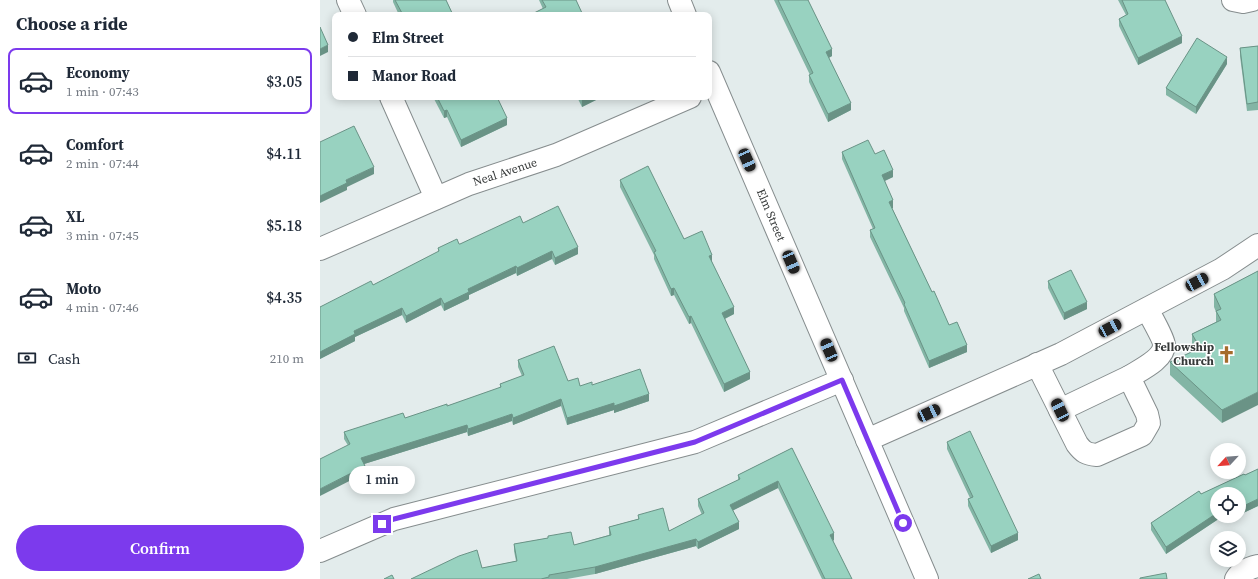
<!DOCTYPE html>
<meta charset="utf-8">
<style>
body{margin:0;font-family:"Source Serif 4",serif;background:#f6f6f7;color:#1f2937;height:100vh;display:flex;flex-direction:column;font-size:15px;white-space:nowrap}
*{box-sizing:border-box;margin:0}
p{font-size:13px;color:#747a83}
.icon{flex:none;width:22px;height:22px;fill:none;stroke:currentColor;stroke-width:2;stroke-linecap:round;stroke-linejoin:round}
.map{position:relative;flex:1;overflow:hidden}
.side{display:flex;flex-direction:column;background:#fff;width:320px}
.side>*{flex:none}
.top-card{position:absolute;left:12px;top:12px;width:380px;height:88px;border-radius:8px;box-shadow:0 2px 10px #0003;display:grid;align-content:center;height:88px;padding:0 16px;background:#fff}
.needle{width:26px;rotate:244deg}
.fabs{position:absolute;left:890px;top:443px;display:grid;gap:8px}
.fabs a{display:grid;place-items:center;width:36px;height:36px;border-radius:50%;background:#fff;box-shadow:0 2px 10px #0003;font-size:20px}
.end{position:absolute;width:18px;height:18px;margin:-9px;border:5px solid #7c3aed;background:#fff;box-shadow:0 0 0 2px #fff}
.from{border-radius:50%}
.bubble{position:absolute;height:28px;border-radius:14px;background:#fff;box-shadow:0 2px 10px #0003;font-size:13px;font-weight:600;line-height:28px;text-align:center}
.car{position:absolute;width:12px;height:24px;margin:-12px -6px;border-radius:5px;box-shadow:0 0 3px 1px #0007;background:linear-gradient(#222 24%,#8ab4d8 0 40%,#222 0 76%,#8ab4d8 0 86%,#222 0)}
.top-card b{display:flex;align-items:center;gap:14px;height:38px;font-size:15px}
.top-card b+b{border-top:1px solid #e0e1e3}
.top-card i{width:10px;height:10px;background:#1f2937}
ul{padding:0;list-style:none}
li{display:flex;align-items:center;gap:12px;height:66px;margin:0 8px 6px;padding:0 8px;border:2px solid transparent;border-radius:8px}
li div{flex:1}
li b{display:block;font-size:15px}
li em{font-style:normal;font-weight:600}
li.active{border-color:#7c3aed}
li>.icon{width:36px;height:36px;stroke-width:1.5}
h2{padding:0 16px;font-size:18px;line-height:48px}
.pay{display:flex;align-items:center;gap:10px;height:44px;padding:0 16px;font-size:15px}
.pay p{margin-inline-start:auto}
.cta{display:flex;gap:8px;margin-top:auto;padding:8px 16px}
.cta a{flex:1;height:46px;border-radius:24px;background:#7c3aed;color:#fff;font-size:16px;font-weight:600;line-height:46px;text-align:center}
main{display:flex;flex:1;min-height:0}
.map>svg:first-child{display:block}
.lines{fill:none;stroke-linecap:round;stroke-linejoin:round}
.minor-casing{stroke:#868d8e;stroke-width:24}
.major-casing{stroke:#868d8e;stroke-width:24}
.minor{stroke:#fff;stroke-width:22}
.major{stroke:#fff;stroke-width:22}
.wall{fill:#83b5a5}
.shaded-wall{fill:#6a9386}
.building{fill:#98d2c0;stroke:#6a9386}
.route{stroke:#7c3aed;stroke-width:5}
.labels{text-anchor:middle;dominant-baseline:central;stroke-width:3;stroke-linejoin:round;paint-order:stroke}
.street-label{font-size:12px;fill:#363939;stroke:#fff}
.poi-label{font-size:12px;font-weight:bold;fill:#363939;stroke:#fff;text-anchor:end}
</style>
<main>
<section class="side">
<h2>Choose a ride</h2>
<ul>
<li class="active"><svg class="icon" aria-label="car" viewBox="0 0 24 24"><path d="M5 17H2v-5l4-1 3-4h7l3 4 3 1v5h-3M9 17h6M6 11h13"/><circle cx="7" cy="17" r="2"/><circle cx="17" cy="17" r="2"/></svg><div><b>Economy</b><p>1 min · 07:43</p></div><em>$3.05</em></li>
<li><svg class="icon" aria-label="car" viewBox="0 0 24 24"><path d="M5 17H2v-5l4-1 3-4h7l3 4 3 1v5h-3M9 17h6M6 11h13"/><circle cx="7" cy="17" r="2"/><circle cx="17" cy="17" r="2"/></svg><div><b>Comfort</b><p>2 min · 07:44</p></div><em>$4.11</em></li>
<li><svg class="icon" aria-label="car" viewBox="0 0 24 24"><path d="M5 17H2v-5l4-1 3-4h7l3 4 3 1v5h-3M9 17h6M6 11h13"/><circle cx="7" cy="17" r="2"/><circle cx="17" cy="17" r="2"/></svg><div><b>XL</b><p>3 min · 07:45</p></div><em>$5.18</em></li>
<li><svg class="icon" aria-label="car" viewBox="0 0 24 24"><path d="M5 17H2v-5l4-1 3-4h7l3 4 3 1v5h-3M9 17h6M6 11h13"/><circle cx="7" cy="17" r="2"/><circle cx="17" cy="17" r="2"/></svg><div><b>Moto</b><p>4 min · 07:46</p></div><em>$4.35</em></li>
</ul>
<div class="pay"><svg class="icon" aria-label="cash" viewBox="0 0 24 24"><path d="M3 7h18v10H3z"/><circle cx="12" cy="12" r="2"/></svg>Cash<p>210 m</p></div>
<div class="cta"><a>Confirm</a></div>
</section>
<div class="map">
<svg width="938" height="579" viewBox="0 0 938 579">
<rect width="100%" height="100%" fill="#e3ecec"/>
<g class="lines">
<defs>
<g id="minor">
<polyline points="28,0 35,15"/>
<polyline points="913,0 923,2 932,0"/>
<polyline points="71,97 116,198"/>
<polyline points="0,249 149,184 236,155 370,97"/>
<path d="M717,364L757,444C763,452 766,454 777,455L822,435L829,423L827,414L809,377C820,370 844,359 844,345C844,339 830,315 827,309"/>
<polyline points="740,410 809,377"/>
<polyline points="547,440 741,354 902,269 938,245"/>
<polyline points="0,551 74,519 375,442 522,380"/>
<path d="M916,579C921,571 929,568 938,566"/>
</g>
<g id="major">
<polyline points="359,0 365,15"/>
<polyline points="389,72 607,579"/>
</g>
</defs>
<!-- minor casing -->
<use href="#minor" class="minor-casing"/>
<!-- major casing -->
<use href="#major" class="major-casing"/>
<!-- minor -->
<use href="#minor" class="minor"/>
<!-- major -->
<use href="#major" class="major"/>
</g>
<!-- wall -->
<g class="wall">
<polygon points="73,0 126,0 133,15 79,15 73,2"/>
<polygon points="219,0 256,0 262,15 212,15 212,14 223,9"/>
<polygon points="454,0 488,0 512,56 509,58 531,110 508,122 489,82 489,75 490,75"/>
<polygon points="798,0 845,0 862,43 818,65 799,26 799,19 806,15"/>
<polygon points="938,46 938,110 927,111 920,56 920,48"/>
<polygon points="907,64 876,114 846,95 846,88"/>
<polygon points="113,97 177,97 187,125 141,147 127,117 124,118"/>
<polygon points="257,97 282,97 262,107"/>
<polygon points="522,152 573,177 565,181 573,208 572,208 612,292 629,325 647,352 609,368 584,311 584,308 550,237 550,230 553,229 522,159"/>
<polygon points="300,180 364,239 392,262 414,314 405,319 430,379 404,392 371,323 369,324 354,295 351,296 334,259 334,255 300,187"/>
<polygon points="203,223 258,254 235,265 232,259 197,276 196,273 149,295 149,299 124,311 121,305 86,323 82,315 35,337 35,341 0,359 0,307 53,285 118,252 118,248 140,244"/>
<polygon points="938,271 902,423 850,375 850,362 875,351 872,346 872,334 896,322 896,312 894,307 894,294"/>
<polygon points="728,281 767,309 744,320 728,288"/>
<polygon points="198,360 260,386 272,385 329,401 294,413 294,410 247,425 241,406 193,425 192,421 148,436 147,432 44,464 45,473 24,439 24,432 85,418 127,406 180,388 180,384 202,376 198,367"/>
<polygon points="627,442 698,540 671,553 648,506 648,499 650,498 627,449"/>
<polygon points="472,448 514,540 513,541 532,579 502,579 458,488 413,510 419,529 378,549 376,546 275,574 247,579 91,579 162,568 196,561 194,551 194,544 228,538 228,536 254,545 289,535 289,527 318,519 318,515 349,531 382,515 378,506 378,499 418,480 418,475"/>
<polygon points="938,469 938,506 919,515 919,494 897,494 897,516 903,516 846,554 831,530 831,523 879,491 881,494 924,474 925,475"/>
</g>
<!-- shaded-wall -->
<g class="shaded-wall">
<polygon points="862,36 862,43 818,65 818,58"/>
<polygon points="8,45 8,52 0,56 0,49"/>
<polygon points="512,49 512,56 506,59 506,52"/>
<polygon points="907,57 907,64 876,114 876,107"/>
<polygon points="268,97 282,97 262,107 262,100"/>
<polygon points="531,103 531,110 508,122 508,114"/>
<polygon points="127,110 127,117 124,118 124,111"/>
<polygon points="187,118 187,125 141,147 141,140"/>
<polygon points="54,167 54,174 27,187 27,190 0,203 0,196 26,180"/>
<polygon points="573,170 573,177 562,182 562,175"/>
<polygon points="573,200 573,208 569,210 569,202"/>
<polygon points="258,247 258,254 235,265 235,258"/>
<polygon points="232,251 232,259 197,276 197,268"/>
<polygon points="392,255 392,262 389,264 389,256"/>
<polygon points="196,266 196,273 149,295 149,299 124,311 124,304 148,289"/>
<polygon points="354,288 354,295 351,296 351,289"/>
<polygon points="121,298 121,305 86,323 86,316"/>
<polygon points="767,302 767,309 744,320 744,313"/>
<polygon points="414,307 414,314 402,320 402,313"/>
<polygon points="82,308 82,315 35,337 35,341 0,359 0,352 34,331"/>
<polygon points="371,316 371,323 369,324 369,317"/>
<polygon points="647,345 647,352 609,368 609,361"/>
<polygon points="430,372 430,379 404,392 404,384"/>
<polygon points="938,392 938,405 902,423 902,410"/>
<polygon points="329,394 329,401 294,413 294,406"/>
<polygon points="241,399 241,406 193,425 193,418"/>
<polygon points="294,403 294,410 247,425 247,418"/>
<polygon points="192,414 192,421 148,436 148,429"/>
<polygon points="147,425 147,432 41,465 41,458"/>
<polygon points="45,466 45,473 0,496 0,489"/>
<polygon points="458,481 458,488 410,512 410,505"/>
<polygon points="938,499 938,506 919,515 919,508"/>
<polygon points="897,513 897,516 903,516 846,554 846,547"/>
<polygon points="419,522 419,529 378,549 378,542"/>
<polygon points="514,533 514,540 510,542 510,535"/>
<polygon points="698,533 698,540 671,553 671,546"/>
<polygon points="376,539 376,546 275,574 275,567"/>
</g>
<!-- building -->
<g class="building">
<polygon points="75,0 126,0 133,15 83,15"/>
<polygon points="222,0 256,0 262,13 259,15 213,15 212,14 226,7"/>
<polygon points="458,0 488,0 512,49 506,52 531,103 508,114 489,75 493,73"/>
<polygon points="802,0 845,0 862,36 818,58 799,19 808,14"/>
<polygon points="0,27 8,45 0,49"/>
<polygon points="877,38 907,57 876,107 846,88"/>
<polygon points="938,46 938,102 927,104 920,48"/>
<polygon points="117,97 177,97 187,118 141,140 127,110 124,111"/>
<polygon points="261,97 268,97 262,100"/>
<polygon points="34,126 54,167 26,180 27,183 0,196 0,142"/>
<polygon points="548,140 555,154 564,150 573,170 562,175 573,200 569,202 612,292 614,291 629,325 637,322 647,345 609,361 584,304 585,303 550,230 555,228 522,152"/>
<polygon points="328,166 364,239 382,231 392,255 389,256 414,307 402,313 430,372 404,384 371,316 369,317 354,288 351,289 334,252 336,251 300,180"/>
<polygon points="238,206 258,247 235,258 232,251 197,268 196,266 148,289 149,292 124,304 121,298 86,316 82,308 34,331 35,334 0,352 0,307 51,281 53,285 119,251 118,248 137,239 139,244 140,244 200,216 203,223"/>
<polygon points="751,270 767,302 744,313 728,281"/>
<polygon points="938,271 938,392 902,410 850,362 880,348 872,334 901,320 896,311 901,309 894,294"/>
<polygon points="234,346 248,381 258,378 260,386 272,382 272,385 320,369 329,394 294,406 294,403 247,418 241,399 193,418 192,414 148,429 147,425 41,458 45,466 0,489 0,459 30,444 24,432 83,413 85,418 127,404 127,406 181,387 180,384 204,375 198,360"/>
<polygon points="650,431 698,533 671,546 648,499 653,497 627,442"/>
<polygon points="472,448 514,533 510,535 532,579 505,579 458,481 410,505 419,522 378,542 376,539 275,567 229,575 229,577 221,579 91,579 139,556 157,550 162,568 197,561 194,544 228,538 228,536 251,532 254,545 291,535 289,527 319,519 318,515 343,508 349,531 384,513 378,499 420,479 418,475"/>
<polygon points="938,469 938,499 919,508 919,494 897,494 897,513 846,547 831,523 879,491 881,494 924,474 925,475"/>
<polygon points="846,573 847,579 820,579 820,578"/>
<polygon points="719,574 721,579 708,579"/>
<polygon points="72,575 74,579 64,579"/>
</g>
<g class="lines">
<!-- route -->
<polyline class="route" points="62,524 74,519 375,442 522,380 583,523"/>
</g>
<!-- icons -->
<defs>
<symbol id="church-bare" viewBox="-9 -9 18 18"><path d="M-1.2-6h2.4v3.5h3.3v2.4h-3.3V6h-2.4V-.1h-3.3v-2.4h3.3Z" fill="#a56b2b" stroke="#fff" stroke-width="2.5" paint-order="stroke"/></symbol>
</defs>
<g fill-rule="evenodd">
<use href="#church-bare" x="894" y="342" width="25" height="25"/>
</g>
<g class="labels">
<!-- street labels -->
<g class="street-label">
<text transform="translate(185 172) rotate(-18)">Neal Avenue</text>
<text transform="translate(451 215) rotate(67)">Elm Street</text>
</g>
<!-- poi labels -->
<g class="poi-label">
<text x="894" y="347">Fellowship<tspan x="894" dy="14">Church</tspan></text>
</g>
</g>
</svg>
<div class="fabs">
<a><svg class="needle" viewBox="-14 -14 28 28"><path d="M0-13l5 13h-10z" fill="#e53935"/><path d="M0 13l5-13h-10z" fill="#747a83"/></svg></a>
<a><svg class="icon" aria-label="locate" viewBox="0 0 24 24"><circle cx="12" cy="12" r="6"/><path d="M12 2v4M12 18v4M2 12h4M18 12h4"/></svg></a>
<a><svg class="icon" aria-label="layers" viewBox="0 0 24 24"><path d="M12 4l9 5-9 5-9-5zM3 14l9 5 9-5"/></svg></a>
</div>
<i class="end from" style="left:583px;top:523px"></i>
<i class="end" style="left:62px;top:524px"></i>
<div class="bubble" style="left:29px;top:466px;width:66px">1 min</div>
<i class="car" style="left:427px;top:160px;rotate:156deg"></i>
<i class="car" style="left:471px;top:262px;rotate:157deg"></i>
<i class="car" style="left:877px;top:282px;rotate:62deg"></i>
<i class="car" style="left:790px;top:328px;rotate:62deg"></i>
<i class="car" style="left:509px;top:350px;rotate:337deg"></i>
<i class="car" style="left:740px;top:410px;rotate:334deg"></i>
<i class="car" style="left:609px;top:413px;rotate:65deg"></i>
<div class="top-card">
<b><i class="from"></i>Elm Street</b>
<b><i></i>Manor Road</b>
</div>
</div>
</main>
